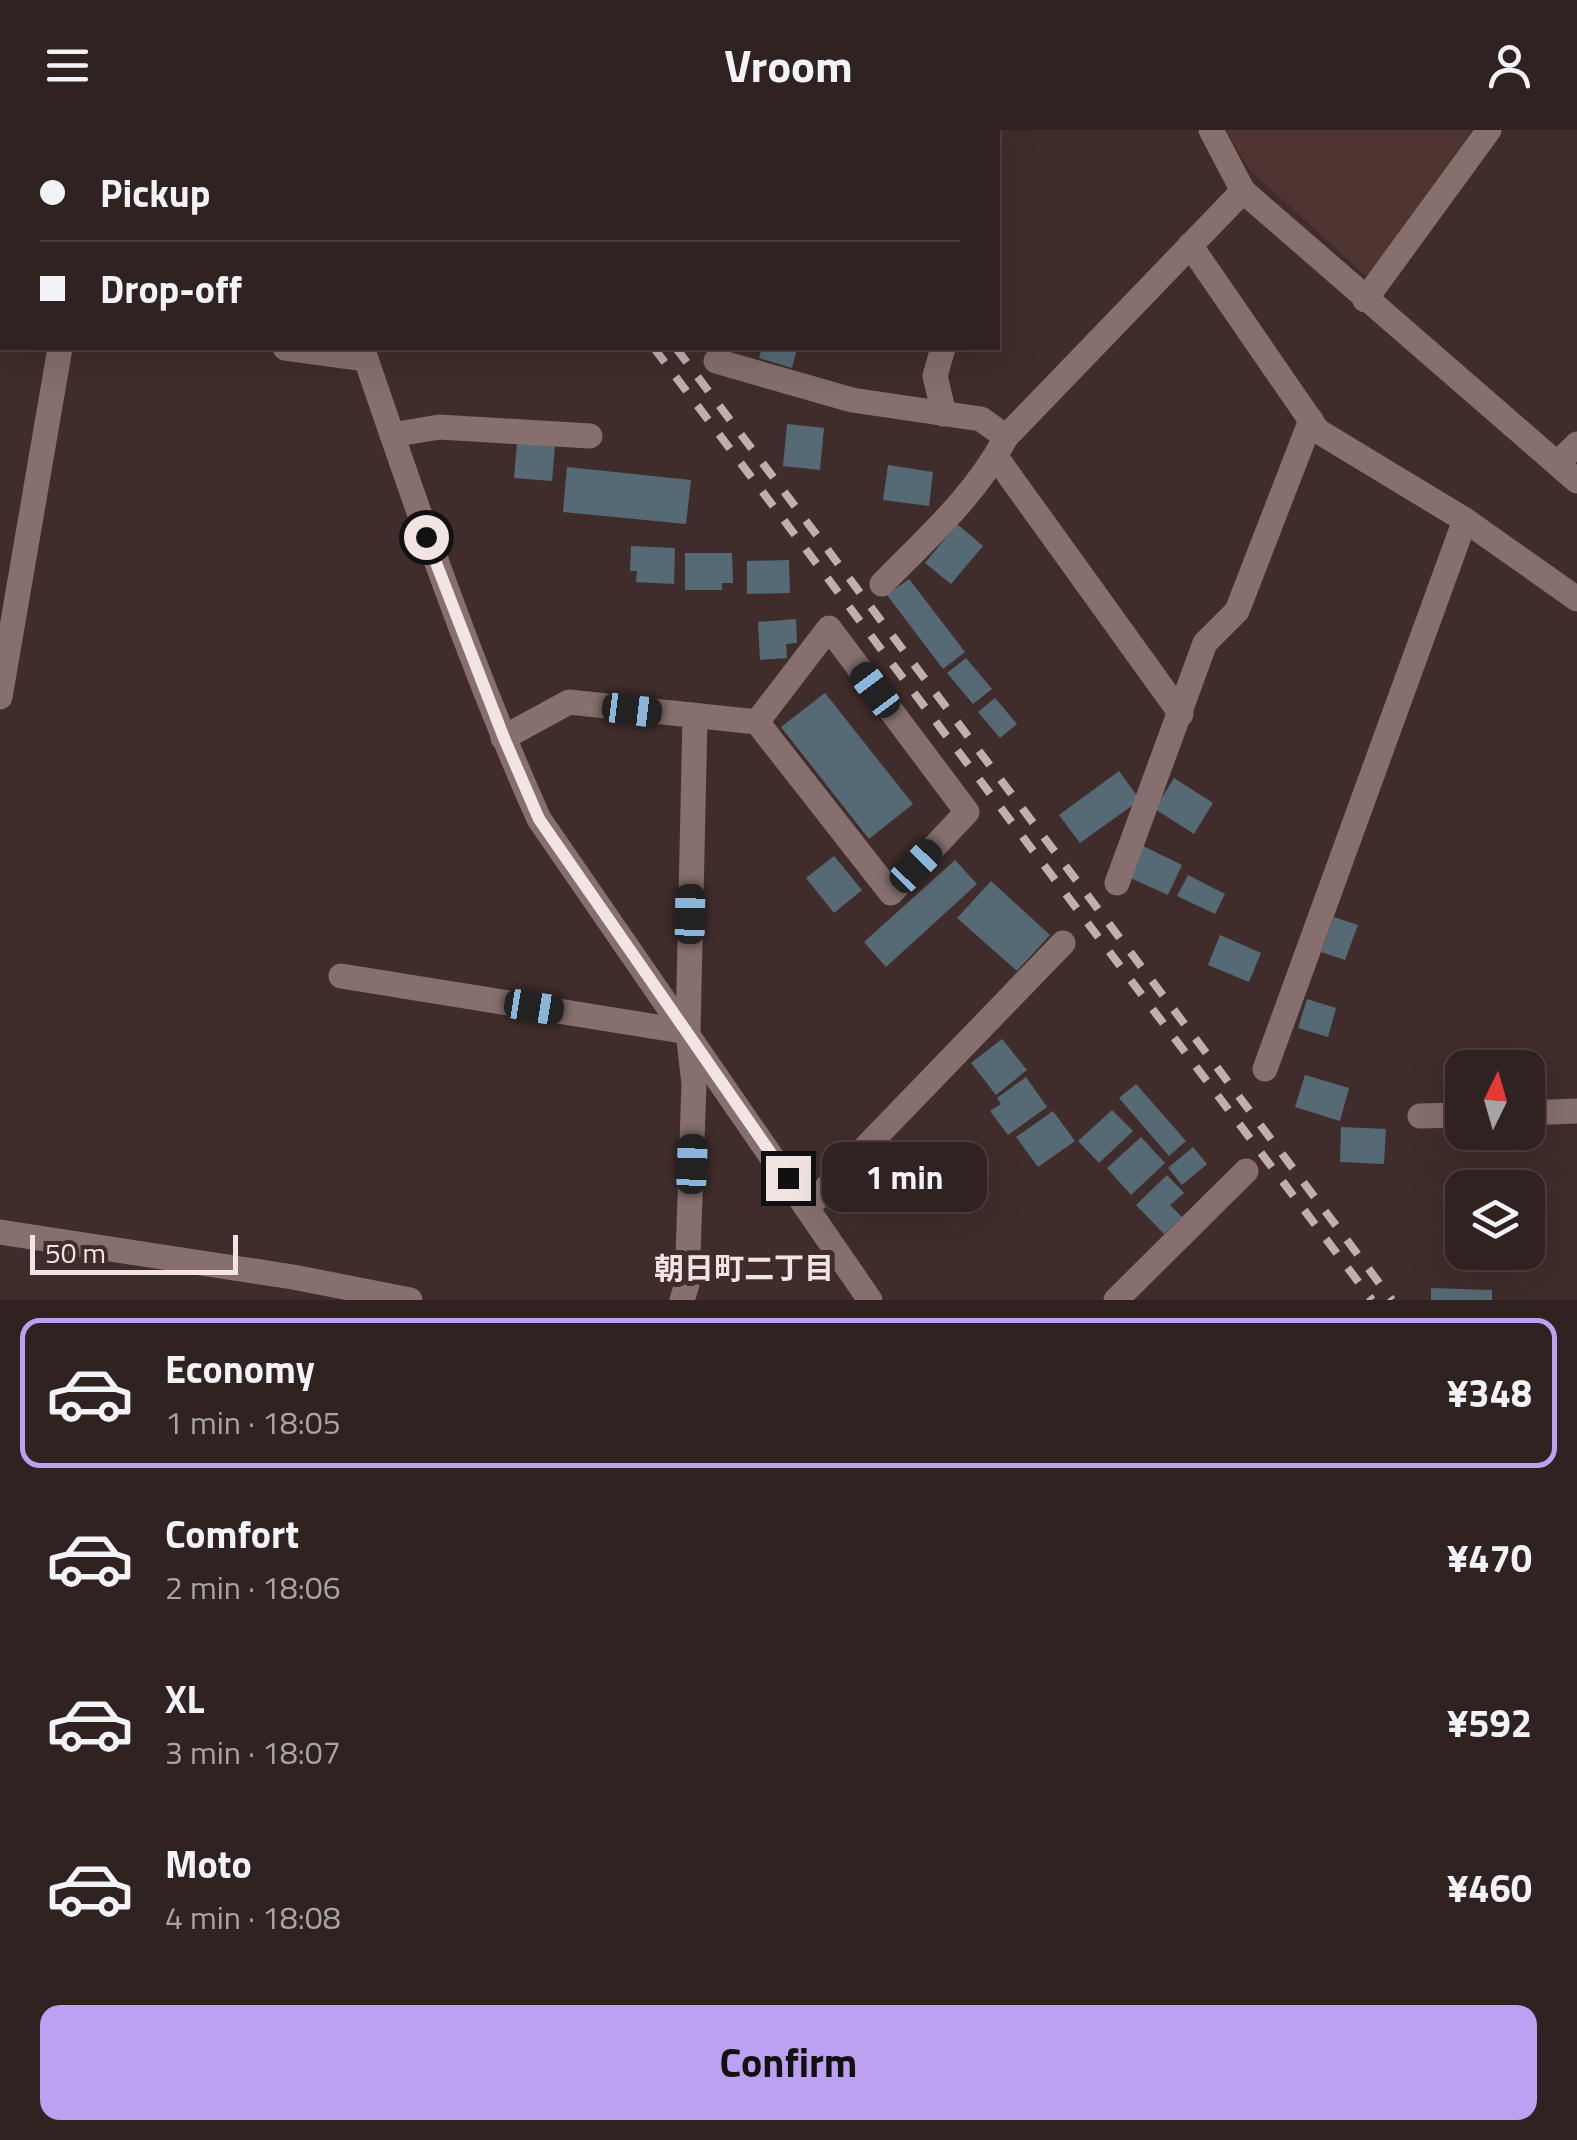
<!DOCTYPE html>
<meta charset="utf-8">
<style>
body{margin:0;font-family:"Titillium Web","Noto Sans JP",sans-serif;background:#3c2f2d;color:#f1f3f6;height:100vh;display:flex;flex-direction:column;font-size:38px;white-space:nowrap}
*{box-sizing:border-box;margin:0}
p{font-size:32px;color:#a8a4a5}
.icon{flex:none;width:55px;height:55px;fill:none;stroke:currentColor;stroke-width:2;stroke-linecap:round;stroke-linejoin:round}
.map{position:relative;height:1170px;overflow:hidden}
.drawer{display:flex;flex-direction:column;background:#302220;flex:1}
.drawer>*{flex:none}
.guide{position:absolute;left:0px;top:0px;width:1000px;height:220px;box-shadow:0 10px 40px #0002,0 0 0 2px #4b3f3e;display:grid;align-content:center;height:220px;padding:0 40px;background:#302220}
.needle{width:65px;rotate:5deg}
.buttons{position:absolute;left:1445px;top:920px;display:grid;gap:20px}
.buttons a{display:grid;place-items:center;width:100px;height:100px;border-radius:20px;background:#302220;box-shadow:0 10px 40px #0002,0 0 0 2px #4b3f3e;font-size:50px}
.scale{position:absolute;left:30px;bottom:25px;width:208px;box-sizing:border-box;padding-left:10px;border:5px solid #f1e4e2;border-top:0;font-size:28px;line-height:35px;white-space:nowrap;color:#f1e4e2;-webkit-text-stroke:8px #402d2b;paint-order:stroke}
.end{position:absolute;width:45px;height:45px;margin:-22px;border:12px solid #f1e4e2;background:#111;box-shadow:0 0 0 5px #111}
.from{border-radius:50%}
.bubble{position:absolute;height:70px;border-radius:20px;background:#302220;box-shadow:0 10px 40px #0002,0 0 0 2px #4b3f3e;font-size:32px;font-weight:700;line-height:70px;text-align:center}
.car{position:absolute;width:30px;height:60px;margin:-30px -15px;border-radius:12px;box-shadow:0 0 8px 2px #0007;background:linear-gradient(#222 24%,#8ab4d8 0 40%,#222 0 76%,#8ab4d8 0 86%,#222 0)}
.guide b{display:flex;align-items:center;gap:35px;height:95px;font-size:38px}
.guide b+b{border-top:2px solid #4b3f3e}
.guide i{width:25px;height:25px;background:#f1f3f6}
ul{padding:18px 0 0;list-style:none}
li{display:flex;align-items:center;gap:30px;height:150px;margin:0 20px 15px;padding:0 20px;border:5px solid transparent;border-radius:20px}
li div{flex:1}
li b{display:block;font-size:38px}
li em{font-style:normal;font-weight:700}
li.active{border-color:#bca0f2}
li>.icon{width:90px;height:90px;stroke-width:1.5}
.primary-button{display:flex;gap:20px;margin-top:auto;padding:20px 40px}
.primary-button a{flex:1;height:115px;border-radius:20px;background:#bca0f2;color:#111;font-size:40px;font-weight:700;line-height:115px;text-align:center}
header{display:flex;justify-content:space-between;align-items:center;height:130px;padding:0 40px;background:#302220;font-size:45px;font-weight:700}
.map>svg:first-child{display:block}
.built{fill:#4f3432}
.building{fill:#556a74}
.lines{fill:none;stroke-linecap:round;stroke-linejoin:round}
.minor{stroke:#866f6d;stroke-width:25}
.rail{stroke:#bfb0ae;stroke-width:8;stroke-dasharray:18 18;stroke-linecap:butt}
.route{stroke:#f1e4e2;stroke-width:12}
.labels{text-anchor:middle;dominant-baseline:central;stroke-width:10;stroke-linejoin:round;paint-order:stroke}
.neighbourhood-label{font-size:30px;font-weight:bold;fill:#f1e4e2;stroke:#402d2b}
</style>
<header><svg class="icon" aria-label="menu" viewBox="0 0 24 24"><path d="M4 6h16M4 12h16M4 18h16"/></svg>Vroom<svg class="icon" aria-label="person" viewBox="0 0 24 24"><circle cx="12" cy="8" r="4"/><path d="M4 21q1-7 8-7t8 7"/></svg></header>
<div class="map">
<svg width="1577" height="1170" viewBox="0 0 1577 1170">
<rect width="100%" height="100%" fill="#402d2b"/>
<!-- built -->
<polygon class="built" points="1225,0 1472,0 1367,147 1251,41"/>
<!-- building -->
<g class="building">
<polygon points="762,218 797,218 792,238 759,228"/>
<polygon points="787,294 824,298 820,340 783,336"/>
<polygon points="517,313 555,315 552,351 514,348"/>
<polygon points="888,335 933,342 929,376 883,370"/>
<polygon points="567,337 691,350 686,394 563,382"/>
<polygon points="957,394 983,416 951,454 925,433"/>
<polygon points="631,416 675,418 674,454 636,452 637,441 630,441"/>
<polygon points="685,423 732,423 733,453 722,453 722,460 685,460"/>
<polygon points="789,430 790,463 747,464 747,431"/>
<polygon points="909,449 965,522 943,539 887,465"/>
<polygon points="796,489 797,513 786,514 787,528 760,530 758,492"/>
<polygon points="966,528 992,559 973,574 947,543"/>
<polygon points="825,563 913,674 869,709 781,597"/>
<polygon points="995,568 1017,594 1000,608 978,582"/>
<polygon points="1119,641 1140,670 1080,713 1059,685"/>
<polygon points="1174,648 1213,673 1194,704 1155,679"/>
<polygon points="1141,715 1182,735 1168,765 1126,746"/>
<polygon points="834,726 862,760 834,783 806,748"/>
<polygon points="955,730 977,754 886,837 864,812"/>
<polygon points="1188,745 1225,764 1215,784 1177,766"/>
<polygon points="991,751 1050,805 1017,841 957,788"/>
<polygon points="1334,787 1358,795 1345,830 1321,822"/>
<polygon points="1220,805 1261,823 1249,852 1208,835"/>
<polygon points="1307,869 1336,878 1328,907 1298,898"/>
<polygon points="1002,909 1027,940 996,965 971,933"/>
<polygon points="1305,945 1349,958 1340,991 1295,977"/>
<polygon points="1026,947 1047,977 1008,1005 990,981 1001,974 997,968"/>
<polygon points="1136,954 1186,1011 1169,1026 1119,968"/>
<polygon points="1112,980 1133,1001 1099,1033 1078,1011"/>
<polygon points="1053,981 1075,1011 1038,1037 1016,1007"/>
<polygon points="1341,997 1386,999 1384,1034 1340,1032"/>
<polygon points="1141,1007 1165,1033 1131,1065 1107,1038"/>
<polygon points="1193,1017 1207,1034 1182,1055 1168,1038"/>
<polygon points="1167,1045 1184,1063 1170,1075 1182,1087 1164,1104 1136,1075"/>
<polygon points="1431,1158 1492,1160 1492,1170 1431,1170"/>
</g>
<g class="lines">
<!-- minor -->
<g class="minor">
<polyline points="145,0 148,2"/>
<polyline points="245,0 247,2"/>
<polyline points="849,0 850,2"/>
<polyline points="1211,0 1243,61 1577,351"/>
<polyline points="107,2 108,0"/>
<polyline points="578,2 579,0"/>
<polyline points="1190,115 1318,301 1465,390 1577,469"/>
<polyline points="0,149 2,150"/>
<polyline points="1365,170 1489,0"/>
<polyline points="285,218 366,229"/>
<path d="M359,218L366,229C419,384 472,539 539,689L870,1170"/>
<polyline points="943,218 935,246 944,284"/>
<polyline points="716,231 852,270 981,289 1006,307"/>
<polyline points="392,305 439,297 590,306"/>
<polyline points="996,327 1181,584"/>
<polyline points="1558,333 1577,314"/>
<path d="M882,454C926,409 977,364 1006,307L1243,61"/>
<polyline points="0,567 60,218"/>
<polyline points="503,608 569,572 757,592 891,763 967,682 829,498 757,592"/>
<polyline points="1117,753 1205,513 1237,481 1311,290"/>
<polyline points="341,846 688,902"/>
<polyline points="1265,939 1465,390"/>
<polyline points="1528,983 1577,981"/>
<polyline points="1420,986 1462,985"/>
<polyline points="807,1078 1063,813"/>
<polyline points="0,1102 293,1147 410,1170"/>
<polyline points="682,1170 687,1154 694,954 688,902 695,587"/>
<polyline points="1116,1170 1246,1041"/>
</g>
<!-- rail -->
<g class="rail">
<polyline points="488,0 490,2"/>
<polyline points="510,0 512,2"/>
<polyline points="654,218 1372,1170"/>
<polyline points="676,218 1392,1170"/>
</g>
</g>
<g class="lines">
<!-- route -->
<polyline class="route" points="426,407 504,608 539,689 788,1048"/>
</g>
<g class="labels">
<!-- neighbourhood labels -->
<g class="neighbourhood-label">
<text x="744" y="1138">朝日町二丁目</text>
</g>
</g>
</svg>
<div class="buttons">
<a><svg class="needle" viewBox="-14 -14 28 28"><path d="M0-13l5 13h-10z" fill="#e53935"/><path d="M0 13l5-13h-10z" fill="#a8a4a5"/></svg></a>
<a><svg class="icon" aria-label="layers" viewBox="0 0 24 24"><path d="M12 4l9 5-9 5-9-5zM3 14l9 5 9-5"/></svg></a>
</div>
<div class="scale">50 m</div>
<i class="end from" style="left:426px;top:407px"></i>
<i class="end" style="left:788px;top:1048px"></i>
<div class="bubble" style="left:822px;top:1012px;width:165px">1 min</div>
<i class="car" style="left:875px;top:560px;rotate:323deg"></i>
<i class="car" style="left:632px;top:580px;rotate:97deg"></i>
<i class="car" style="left:916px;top:736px;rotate:44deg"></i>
<i class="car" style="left:690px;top:784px;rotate:1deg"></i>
<i class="car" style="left:534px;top:877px;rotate:99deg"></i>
<i class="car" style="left:692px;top:1034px;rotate:2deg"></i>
<div class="guide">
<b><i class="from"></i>Pickup</b>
<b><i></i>Drop-off</b>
</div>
</div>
<section class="drawer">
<ul>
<li class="active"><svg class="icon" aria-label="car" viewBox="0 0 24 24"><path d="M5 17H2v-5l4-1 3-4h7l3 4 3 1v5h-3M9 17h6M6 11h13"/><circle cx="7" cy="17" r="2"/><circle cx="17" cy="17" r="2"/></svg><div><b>Economy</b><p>1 min · 18:05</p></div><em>¥348</em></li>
<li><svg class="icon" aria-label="car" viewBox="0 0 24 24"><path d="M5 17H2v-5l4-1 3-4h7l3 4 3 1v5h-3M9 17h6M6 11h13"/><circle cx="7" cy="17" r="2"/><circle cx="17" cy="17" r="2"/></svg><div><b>Comfort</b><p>2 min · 18:06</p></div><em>¥470</em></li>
<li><svg class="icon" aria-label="car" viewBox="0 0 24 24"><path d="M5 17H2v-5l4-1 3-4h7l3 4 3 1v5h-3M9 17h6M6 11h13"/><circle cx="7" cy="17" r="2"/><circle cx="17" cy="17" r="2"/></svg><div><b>XL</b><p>3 min · 18:07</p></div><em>¥592</em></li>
<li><svg class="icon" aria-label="car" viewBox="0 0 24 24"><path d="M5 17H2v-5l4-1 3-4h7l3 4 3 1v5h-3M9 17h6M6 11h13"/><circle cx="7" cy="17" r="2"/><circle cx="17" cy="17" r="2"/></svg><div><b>Moto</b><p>4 min · 18:08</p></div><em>¥460</em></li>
</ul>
<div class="primary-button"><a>Confirm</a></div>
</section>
